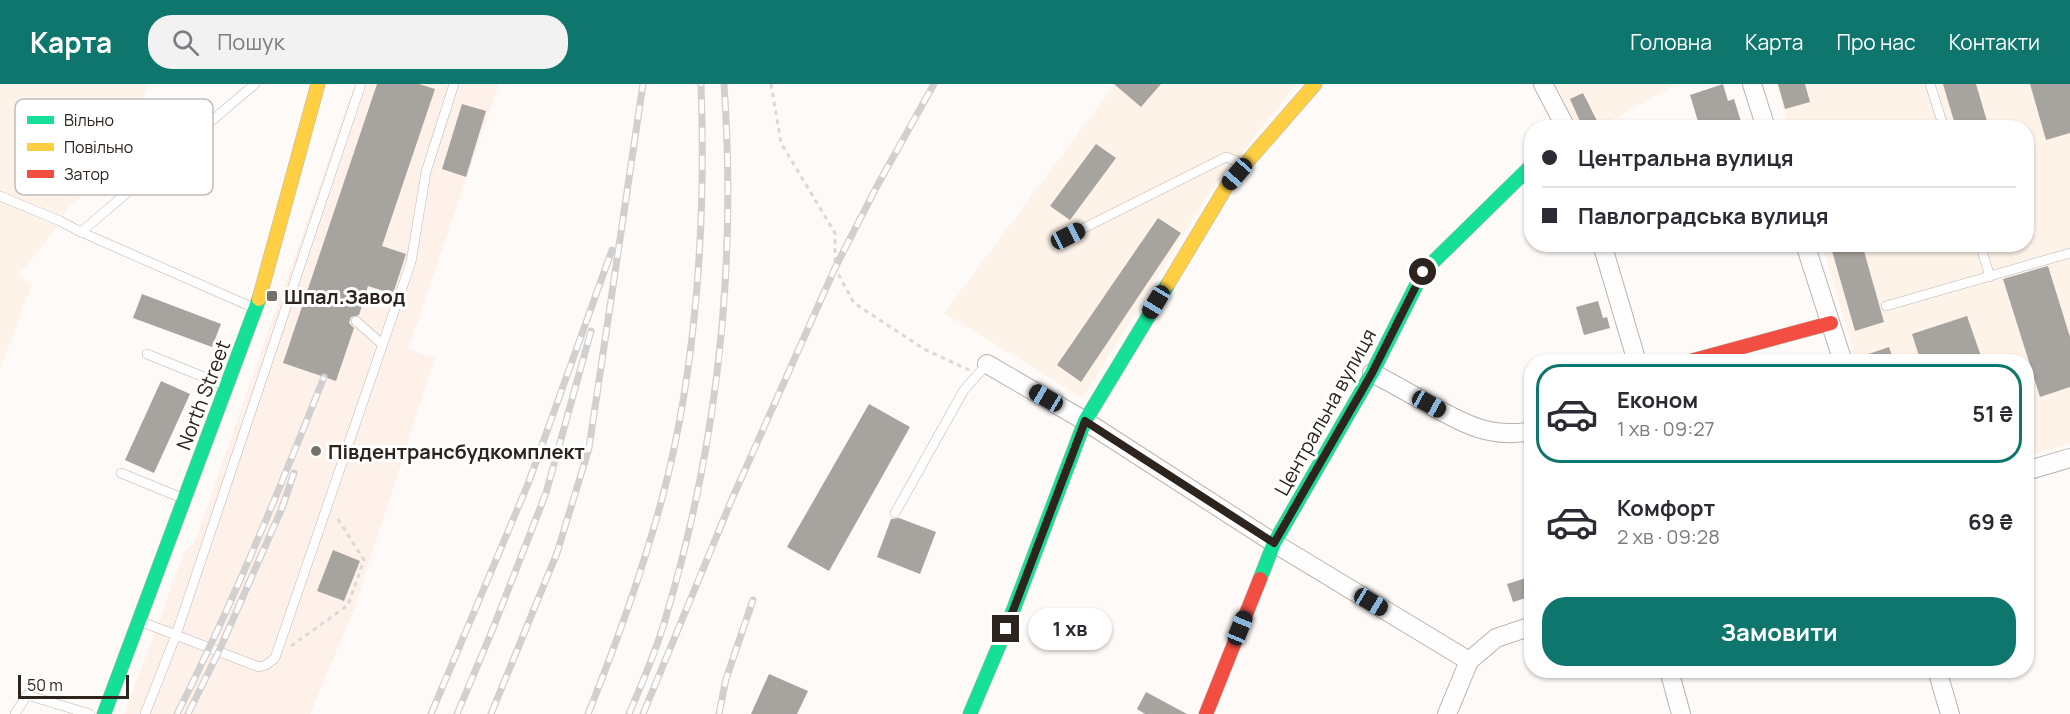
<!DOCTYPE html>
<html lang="uk">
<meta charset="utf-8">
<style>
body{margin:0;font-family:Manrope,sans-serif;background:#f2f2f3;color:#2b2b33;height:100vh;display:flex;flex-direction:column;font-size:22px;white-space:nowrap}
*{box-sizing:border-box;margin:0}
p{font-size:20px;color:#7c7c81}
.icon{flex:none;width:33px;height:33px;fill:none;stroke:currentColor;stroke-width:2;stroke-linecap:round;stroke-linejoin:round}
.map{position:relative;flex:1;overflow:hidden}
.details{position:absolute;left:1524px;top:270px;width:510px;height:324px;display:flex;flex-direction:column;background:#fff;border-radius:24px;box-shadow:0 2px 4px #0004}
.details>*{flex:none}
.banner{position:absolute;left:1524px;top:36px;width:510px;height:132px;border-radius:24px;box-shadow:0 2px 4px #0004;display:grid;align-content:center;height:132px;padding:0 18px;background:#fff}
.scale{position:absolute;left:18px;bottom:15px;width:111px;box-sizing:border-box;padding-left:6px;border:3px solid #2d241e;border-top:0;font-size:16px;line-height:21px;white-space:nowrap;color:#2d241e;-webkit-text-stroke:4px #fff;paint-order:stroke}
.end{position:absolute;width:27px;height:27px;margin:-14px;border:8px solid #2d241e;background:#fff;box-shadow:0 0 0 3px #fff}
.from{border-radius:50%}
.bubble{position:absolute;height:42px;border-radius:21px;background:#fff;box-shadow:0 2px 4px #0004;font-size:20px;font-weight:700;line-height:42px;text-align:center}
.car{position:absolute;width:18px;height:36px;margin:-18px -9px;border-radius:8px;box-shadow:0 0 4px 2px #0007;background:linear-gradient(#222 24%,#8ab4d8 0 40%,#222 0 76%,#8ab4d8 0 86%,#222 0)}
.banner b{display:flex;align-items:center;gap:21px;height:57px;font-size:22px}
.banner b+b{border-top:2px solid #e1e1e2}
.banner i{width:15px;height:15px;background:#2b2b33}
ul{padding:10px 0 0;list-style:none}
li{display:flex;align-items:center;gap:18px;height:99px;margin:0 12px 9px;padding:0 6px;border:3px solid transparent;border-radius:24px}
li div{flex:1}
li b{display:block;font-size:22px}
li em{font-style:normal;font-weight:700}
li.on{border-color:#0f766e}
li>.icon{width:54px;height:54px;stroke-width:1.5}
.primary-button{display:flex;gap:12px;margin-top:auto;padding:12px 18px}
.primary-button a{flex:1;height:69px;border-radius:24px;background:#0f766e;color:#fff;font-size:24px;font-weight:700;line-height:69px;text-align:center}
header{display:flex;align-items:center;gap:36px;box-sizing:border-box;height:84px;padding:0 30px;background:#0f766e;color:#fff}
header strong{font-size:28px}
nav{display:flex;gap:33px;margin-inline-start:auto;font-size:21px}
.search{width:420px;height:54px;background:#f2f2f3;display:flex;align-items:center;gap:15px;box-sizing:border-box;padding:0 21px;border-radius:24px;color:#7c7c81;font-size:22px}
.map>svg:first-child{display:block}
.built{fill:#fef1ea}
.industrial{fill:#fef3e9}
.building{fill:#a7a39e}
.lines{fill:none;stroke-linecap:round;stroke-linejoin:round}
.lane-casing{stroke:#bab4b0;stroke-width:10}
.street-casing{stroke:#bab4b0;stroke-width:20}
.fast-casing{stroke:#bab4b0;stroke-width:15}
.slow-casing{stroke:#bab4b0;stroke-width:15}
.jam-casing{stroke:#bab4b0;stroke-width:15}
.path{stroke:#dad9d9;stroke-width:3;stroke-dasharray:4.5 4.5;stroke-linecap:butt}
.lane{stroke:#fffefe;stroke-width:9}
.street{stroke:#fffefe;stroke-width:18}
.fast{stroke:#16e098;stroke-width:14}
.slow{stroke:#ffcf43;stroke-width:14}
.jam{stroke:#f24e42;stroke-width:14}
.rail-casing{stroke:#d1d0cf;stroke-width:7}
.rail{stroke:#fff;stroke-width:4.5;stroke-dasharray:14;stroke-linecap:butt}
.route{stroke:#2d241e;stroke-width:8}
.poi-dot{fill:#766f6a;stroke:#fff;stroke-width:2}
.labels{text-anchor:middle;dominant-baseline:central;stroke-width:6;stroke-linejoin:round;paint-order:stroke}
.poi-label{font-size:20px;font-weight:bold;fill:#2d241e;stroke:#fff;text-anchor:start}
.street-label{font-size:20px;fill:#2d241e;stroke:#fff}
.key{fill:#fff;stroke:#c0bdbc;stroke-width:1.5}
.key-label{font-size:16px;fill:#2d241e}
</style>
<header>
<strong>Карта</strong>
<div class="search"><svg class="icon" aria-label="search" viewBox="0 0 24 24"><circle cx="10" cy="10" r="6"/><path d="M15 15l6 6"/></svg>Пошук</div>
<nav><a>Головна</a><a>Карта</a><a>Про нас</a><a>Контакти</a></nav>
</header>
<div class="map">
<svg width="2070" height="630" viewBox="0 0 2070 630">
<rect width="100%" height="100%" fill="#fdfaf8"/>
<!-- built -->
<polygon class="built" points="355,0 499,0 408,265 435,274 354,525 310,630 124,630 186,465 194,460"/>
<!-- industrial -->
<g class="industrial">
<polygon points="0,0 150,0 100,99 68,123 57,144 18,191 32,201 0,285"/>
<polygon points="1115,0 1297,0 1209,109 1083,314 944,229"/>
<polygon points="1548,0 1677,0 1597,44 1572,43"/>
<polygon points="1776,0 2070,0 2070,359 2027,373 2026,278 1856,277 1822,161 2026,160 2026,44 1788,43"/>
</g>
<!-- building -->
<g class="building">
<polygon points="377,0 419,0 435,5 382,162 406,170 404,176 393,210 368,202 359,231 351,233 349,239 354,244 336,297 283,279"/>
<polygon points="1114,0 1161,0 1141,23"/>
<polygon points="1723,0 1728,17 1734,15 1743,44 1700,44 1690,11"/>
<polygon points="1778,0 1805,0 1810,18 1785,25"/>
<polygon points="1943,0 1976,0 1989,44 1956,44"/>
<polygon points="2030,0 2070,0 2070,49 2046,56"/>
<polygon points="1583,9 1597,37 1583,44 1570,15"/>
<polygon points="462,20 486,27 466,93 442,85"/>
<polygon points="1096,60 1116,74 1070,136 1050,122"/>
<polygon points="1158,134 1181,149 1081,298 1057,281"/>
<polygon points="1853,160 1862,160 1884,238 1855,247 1832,167"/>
<polygon points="2048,182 2070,253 2070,303 2040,313 2003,195"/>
<polygon points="142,210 221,240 212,263 133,234"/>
<polygon points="1598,217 1603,234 1607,233 1610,244 1584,251 1576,223"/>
<polygon points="1967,232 1983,278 1921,278 1912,250"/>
<polygon points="1889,263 1894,278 1854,278 1854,275"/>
<polygon points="161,297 190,310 154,389 125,376"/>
<polygon points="869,320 910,343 829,487 787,463"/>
<polygon points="899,434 936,448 920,490 877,473 891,435"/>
<polygon points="333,466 360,477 344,517 317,507"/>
<polygon points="1529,493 1532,512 1513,518 1507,500"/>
<polygon points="769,590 808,607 797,630 751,630"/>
<polygon points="1146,608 1187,630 1145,630 1137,625"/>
</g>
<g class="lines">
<defs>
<g id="lane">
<polyline points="1930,0 1944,44"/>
<polyline points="0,112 60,137 81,148 255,0"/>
<polyline points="81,148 254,224"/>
<polyline points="1068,152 1226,73 1244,80"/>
<polyline points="1980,160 1990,193"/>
<polyline points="1886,222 2070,169"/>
<polyline points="356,237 382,260"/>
<polyline points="147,270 226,302"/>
<polyline points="121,389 182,414"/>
<polyline points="895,429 964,306 987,280"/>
<polyline points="142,538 259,583 266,581 275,574 411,178 426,88 454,0"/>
<polyline points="15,630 27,611 90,630"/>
<polyline points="145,630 176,551 361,0"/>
</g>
<g id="street">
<polyline points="1543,0 1566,44"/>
<polyline points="1752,0 1766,44"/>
<polyline points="1602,160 1637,278"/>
<polyline points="1805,160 1843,278"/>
<polyline points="987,280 1085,337 1274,459 1469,577 1496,554 1532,542"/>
<path d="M1372,289C1392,299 1411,310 1430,321C1464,340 1491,355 1532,347"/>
<polyline points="2026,387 2070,374"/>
<polyline points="1669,586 1681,630"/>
<polyline points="1937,586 1950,630"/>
<polyline points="1447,630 1469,577"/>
</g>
<g id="fast">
<polyline points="1260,495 1274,459 1372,289 1423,188 1532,81"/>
<polyline points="104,630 259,215"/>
<polyline points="970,630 1006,545 1085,337 1168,200"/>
</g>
<g id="slow">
<polyline points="1168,200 1228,100 1315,0"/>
<polyline points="259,215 318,0"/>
</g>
<g id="jam">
<polyline points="1687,278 1831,239"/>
<polyline points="1206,630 1260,495"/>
</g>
</defs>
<!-- lane casing -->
<use href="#lane" class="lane-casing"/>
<!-- street casing -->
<use href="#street" class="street-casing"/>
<!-- fast casing -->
<use href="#fast" class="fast-casing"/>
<!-- slow casing -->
<use href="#slow" class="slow-casing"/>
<!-- jam casing -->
<use href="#jam" class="jam-casing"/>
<!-- path -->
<g class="path">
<polyline points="771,0 781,59 835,149 835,184 854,219 924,265 969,286"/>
<polyline points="291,562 348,521 364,476 336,432"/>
</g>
<!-- lane -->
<use href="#lane" class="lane"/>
<!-- street -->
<use href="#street" class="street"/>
<!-- fast -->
<use href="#fast" class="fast"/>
<!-- slow -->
<use href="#slow" class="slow"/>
<!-- jam -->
<use href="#jam" class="jam"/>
<defs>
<g id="rail">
<path d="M177,630C232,521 279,407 324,293"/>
<polyline points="188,630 219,567 282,424 294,389"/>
<polyline points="431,630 528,400 612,166"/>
<polyline points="457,630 492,547 546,409 591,247"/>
<polyline points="491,630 557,469 589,364 643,0"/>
<path d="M588,630C617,558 643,486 663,411C697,282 706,133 701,0"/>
<path d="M629,630C642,599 656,568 665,536C718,360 737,184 724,0"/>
<polyline points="643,630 732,415 835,184 877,102 934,0"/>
<polyline points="719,630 726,595 753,516"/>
</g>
</defs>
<!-- rail casing -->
<use href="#rail" class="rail-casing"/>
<!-- rail -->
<use href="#rail" class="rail"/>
</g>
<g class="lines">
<!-- route -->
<polyline class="route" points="1006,545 1085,337 1274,459 1372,289 1423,188"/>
</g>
<!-- markers -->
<g class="poi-dot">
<rect x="266" y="206" width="12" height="12" rx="3"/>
<circle cx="316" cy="367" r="6"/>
</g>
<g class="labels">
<!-- poi labels -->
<g class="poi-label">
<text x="284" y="212">Шпал.Завод</text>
<text x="328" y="367">Південтрансбудкомплект</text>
</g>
<!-- street labels -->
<g class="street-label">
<text transform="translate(203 311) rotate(-69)">North Street</text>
<text transform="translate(1325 328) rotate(-61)">Центральна вулиця</text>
</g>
</g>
<!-- legend -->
<rect x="15" y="15" width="198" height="96" rx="9" class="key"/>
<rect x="27" y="32" width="27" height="8" fill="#16e098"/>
<rect x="27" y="59" width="27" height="8" fill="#ffcf43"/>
<rect x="27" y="86" width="27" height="8" fill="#f24e42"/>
<g class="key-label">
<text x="64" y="42">Вільно</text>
<text x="64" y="69">Повільно</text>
<text x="64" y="96">Затор</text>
</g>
</svg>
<div class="scale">50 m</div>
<i class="end from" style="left:1423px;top:188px"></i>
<i class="end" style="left:1006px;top:545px"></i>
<div class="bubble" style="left:1028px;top:524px;width:84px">1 хв</div>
<i class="car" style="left:1237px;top:90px;rotate:221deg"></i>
<i class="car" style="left:1068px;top:152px;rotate:63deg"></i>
<i class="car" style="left:1156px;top:218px;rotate:211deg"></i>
<i class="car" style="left:1046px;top:314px;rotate:300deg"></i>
<i class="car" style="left:1429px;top:320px;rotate:119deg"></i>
<i class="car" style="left:1371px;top:518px;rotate:121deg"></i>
<i class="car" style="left:1240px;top:544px;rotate:22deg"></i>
<div class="banner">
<b><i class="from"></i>Центральна вулиця</b>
<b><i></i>Павлоградська вулиця</b>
</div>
<section class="details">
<ul>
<li class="on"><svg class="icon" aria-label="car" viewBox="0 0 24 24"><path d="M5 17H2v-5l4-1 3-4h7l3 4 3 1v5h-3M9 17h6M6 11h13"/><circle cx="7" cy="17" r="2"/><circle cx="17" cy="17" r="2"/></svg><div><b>Економ</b><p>1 хв · 09:27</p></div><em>51 ₴</em></li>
<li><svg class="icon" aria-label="car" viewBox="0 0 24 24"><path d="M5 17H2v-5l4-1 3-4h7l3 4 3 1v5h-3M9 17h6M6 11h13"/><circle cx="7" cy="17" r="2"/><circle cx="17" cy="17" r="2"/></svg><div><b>Комфорт</b><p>2 хв · 09:28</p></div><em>69 ₴</em></li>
</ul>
<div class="primary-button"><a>Замовити</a></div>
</section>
</div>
